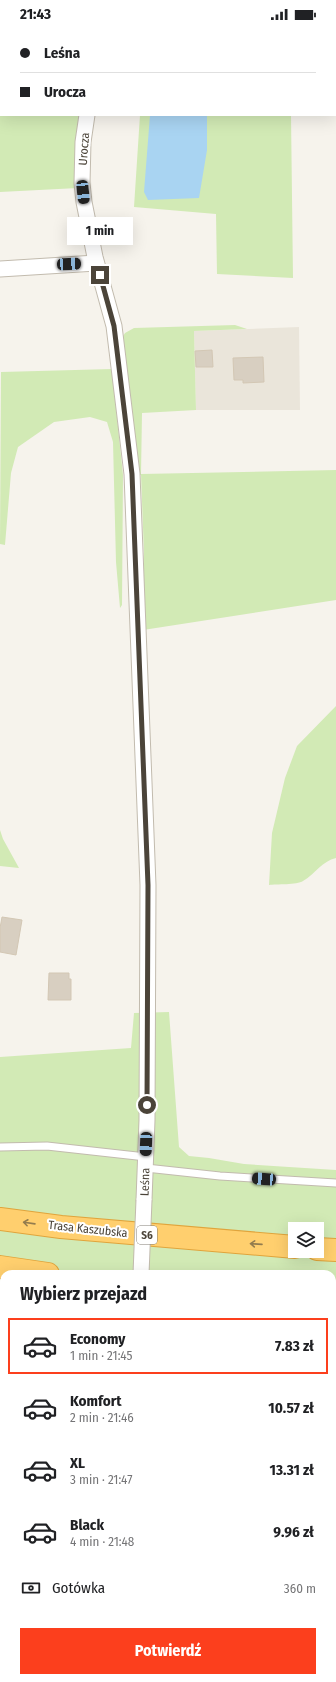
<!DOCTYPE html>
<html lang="pl">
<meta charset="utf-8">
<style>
body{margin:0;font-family:"Fira Sans Condensed",sans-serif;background:#f6f6f6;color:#202124;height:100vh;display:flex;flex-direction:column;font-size:15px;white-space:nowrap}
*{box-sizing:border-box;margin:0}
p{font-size:13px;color:#757577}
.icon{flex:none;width:22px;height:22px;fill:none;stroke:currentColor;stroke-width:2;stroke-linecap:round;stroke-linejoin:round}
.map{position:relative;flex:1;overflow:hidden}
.side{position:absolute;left:0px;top:1242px;width:336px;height:412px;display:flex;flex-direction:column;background:#fff;border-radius:12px 12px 0 0;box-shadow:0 4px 16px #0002}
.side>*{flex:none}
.banner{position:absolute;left:0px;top:0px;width:336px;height:88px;box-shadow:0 4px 16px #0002;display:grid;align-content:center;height:88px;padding:0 20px;background:#fff}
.fabs{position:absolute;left:288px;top:1194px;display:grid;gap:8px}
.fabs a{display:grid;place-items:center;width:36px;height:36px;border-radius:0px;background:#fff;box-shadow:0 4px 16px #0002;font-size:20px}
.end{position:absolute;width:18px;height:18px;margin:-9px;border:5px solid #4b4439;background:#fff;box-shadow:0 0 0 2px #fff}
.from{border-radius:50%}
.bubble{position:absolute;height:28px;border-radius:0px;background:#fff;box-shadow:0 4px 16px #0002;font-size:13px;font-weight:700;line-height:28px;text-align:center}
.car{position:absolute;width:12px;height:24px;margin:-12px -6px;border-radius:5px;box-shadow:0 0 3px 1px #0007;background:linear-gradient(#222 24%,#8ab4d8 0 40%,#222 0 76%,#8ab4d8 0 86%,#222 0)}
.banner b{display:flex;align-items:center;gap:14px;height:38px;font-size:15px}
.banner b+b{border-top:1px solid #e0e0e0}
.banner i{width:10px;height:10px;background:#202124}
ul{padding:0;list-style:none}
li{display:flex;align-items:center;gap:12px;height:56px;margin:0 8px 6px;padding:0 12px;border:2px solid transparent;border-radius:0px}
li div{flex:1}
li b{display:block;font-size:15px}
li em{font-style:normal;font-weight:700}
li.on{border-color:#fc3f1d}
li>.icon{width:36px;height:36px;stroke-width:1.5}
h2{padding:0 20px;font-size:18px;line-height:48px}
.pay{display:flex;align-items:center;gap:10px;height:44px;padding:0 20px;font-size:15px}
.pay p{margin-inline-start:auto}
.primary-button{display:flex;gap:8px;margin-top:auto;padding:8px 20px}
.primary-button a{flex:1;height:46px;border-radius:0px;background:#fc3f1d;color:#fff;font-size:16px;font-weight:700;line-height:46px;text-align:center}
.status{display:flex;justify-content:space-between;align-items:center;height:28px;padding:0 20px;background:#fff;direction:ltr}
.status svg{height:11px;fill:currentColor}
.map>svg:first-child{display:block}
.residential{fill:#eae5da}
.green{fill:#d2eab5;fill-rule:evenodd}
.water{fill:#a9d4f2}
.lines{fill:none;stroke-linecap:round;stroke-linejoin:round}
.stream{stroke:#a9d4f2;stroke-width:4.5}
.building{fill:#d8cfc1;stroke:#d3c7b4}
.service-casing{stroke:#c2bbae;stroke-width:9}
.minor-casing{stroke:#c2bbae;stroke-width:17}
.motorway-casing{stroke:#e0a43c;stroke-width:24}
.service{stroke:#fff;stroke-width:7}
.minor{stroke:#fff;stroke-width:15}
.motorway{stroke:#ffcf6e;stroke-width:22}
.minor-bridge-casing{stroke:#c2bbae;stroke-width:17;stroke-linecap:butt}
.minor-bridge{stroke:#fff;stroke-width:15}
.oneway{stroke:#937c4e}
.route{stroke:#4b4439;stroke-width:5}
.labels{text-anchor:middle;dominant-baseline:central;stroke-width:4;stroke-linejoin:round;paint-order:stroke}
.shield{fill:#fff;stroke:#817c74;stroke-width:1}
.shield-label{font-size:11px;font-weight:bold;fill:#4b4439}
.street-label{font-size:12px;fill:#4b4439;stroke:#fff}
</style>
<div class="status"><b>21:43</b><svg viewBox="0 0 49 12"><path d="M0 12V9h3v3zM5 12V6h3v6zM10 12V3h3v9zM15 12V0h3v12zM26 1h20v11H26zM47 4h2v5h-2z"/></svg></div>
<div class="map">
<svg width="336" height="1654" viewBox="0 0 336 1654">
<rect width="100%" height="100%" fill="#f6f3ec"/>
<!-- residential -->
<g class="residential">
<polygon points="299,299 300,382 196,382 194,303"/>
<polygon points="332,1522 336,1522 336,1654 300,1654 300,1650 332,1650"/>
<polygon points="34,1650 178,1650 179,1654 35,1654"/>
</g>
<!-- green -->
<g class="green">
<polygon points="0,0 97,0 1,1 1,87 80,87 78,160 0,164"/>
<polygon points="140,87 291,87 293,250 217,246 216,186 134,179"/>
<polygon points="235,297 247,301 194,303 196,382 142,385 141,446 336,442 336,572 143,602 144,525 141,447 135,448 120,313 125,305 134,300"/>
<polygon points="112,341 123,447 122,577 120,580 116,534 113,414 107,394 90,389 54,394 18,419 11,445 5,517 0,516 1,344"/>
<path d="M336,678V830C322,833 315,846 303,853C297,857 276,856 269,857L272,805L285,750L297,718Z"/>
<polygon points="0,802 3,811 19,840 0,838"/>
<path d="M169,984L179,1119L189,1128L209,1130L244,1136L336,1142V1522H332V1246H4V1312L0,1311V1029L131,1020L134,985ZM295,1201H317V1223H295Z"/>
<polygon points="4,1593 4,1650 34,1650 35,1654 0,1654 0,1609 3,1605 2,1595"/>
<polygon points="199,1650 300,1650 300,1654 200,1654"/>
</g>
<!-- water -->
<polygon class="water" points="150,87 207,87 207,122 199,170 148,172 144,164"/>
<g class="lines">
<!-- stream -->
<polyline class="stream" points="332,1298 336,1298"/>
</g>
<!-- building -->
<g class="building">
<polygon points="212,322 213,339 196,339 195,323"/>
<polygon points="263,329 264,354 243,355 243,352 234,352 233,330"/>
<polygon points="2,889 22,892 16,927 0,924 0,900"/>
<polygon points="49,945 69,945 69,951 71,951 71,972 48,972"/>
</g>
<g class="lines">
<defs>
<g id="service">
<polyline points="0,1119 47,1118 146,1129"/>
<polyline points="146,1140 220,1148 336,1155"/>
</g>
<g id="minor">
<polyline points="105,1 105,0"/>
<polyline points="87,87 83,114 82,155 84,174 95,229 114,298 132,446 148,857 147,1092 144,1172"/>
<polyline points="0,241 96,235"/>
<polyline points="332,1514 336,1514"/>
<polyline points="192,1650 193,1654"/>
</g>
<g id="motorway">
<polyline points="0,1191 61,1199 295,1219"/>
<polyline points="317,1221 336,1222"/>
<polyline points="0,1239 48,1246"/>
<polyline points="332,1275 336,1275"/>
</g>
</defs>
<!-- service casing -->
<use href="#service" class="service-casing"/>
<!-- minor casing -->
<use href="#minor" class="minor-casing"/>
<!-- motorway casing -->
<use href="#motorway" class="motorway-casing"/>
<!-- service -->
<use href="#service" class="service"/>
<!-- minor -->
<use href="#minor" class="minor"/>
<!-- motorway -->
<use href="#motorway" class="motorway"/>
<defs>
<polyline id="minor-bridge" points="141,1246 144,1172"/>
</defs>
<!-- minor-bridge casing -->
<use href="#minor-bridge" class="minor-bridge-casing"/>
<!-- minor-bridge -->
<use href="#minor-bridge" class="minor-bridge"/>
</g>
<!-- one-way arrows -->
<defs><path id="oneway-shaft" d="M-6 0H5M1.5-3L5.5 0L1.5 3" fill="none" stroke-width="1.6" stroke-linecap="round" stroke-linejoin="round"/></defs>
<g class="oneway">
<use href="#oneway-shaft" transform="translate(29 1195) rotate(-172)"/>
<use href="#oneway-shaft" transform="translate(256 1216) rotate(-176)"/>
</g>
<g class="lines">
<!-- route -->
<polyline class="route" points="100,247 114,298 132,446 148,857 147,1077"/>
</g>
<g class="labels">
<!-- shield labels -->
<rect class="shield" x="137" y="1198" width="20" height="18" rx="3"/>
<g class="shield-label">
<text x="147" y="1207">S6</text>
</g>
<!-- street labels -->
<g class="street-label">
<text transform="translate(84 121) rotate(-86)">Urocza</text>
<text transform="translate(145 1154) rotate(-88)">Leśna</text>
<text transform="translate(88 1201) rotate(6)">Trasa Kaszubska</text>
</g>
</g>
</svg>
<div class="fabs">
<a><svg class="icon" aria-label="layers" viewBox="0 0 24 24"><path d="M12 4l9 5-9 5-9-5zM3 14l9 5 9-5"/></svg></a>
</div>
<i class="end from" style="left:147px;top:1077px"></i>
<i class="end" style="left:100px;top:247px"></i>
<div class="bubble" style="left:67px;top:189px;width:66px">1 min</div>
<i class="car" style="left:83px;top:164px;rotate:174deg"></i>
<i class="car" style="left:69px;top:236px;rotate:87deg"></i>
<i class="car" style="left:146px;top:1116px;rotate:182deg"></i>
<i class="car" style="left:264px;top:1151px;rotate:274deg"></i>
<div class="banner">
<b><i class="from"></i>Leśna</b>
<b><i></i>Urocza</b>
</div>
<section class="side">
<h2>Wybierz przejazd</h2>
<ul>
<li class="on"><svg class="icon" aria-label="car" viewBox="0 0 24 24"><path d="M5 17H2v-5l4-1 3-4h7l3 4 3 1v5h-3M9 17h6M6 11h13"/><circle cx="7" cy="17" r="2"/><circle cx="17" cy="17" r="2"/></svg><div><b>Economy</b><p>1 min · 21:45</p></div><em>7.83 zł</em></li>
<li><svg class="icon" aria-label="car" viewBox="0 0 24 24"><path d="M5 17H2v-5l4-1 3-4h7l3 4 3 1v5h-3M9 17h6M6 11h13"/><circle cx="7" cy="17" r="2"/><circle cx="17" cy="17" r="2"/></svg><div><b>Komfort</b><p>2 min · 21:46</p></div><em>10.57 zł</em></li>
<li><svg class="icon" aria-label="car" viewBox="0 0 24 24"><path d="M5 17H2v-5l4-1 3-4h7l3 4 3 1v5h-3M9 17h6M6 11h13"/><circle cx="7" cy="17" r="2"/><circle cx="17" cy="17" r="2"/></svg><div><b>XL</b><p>3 min · 21:47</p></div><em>13.31 zł</em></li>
<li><svg class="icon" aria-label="car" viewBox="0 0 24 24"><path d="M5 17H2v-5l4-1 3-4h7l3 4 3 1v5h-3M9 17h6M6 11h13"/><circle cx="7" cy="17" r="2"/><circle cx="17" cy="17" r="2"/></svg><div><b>Black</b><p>4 min · 21:48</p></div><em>9.96 zł</em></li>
</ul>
<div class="pay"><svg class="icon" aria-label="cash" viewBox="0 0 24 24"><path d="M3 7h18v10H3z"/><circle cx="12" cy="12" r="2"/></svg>Gotówka<p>360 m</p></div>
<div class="primary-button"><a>Potwierdź</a></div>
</section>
</div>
